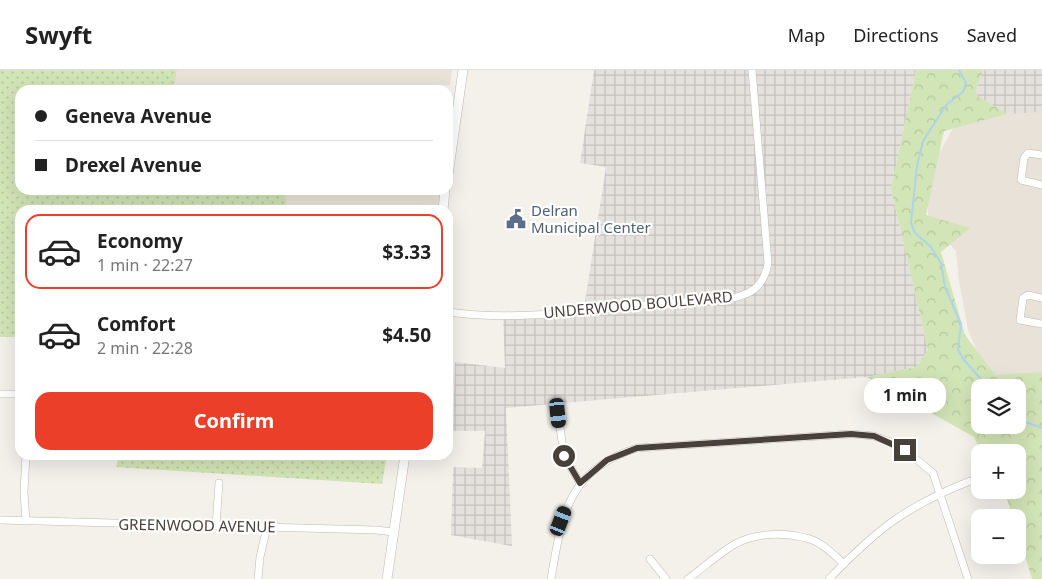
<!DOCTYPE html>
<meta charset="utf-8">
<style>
body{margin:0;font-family:"Noto Sans",sans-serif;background:#f2f2f2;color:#222;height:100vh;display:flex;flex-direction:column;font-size:19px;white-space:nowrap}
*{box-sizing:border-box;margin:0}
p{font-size:16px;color:#767676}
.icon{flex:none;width:28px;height:28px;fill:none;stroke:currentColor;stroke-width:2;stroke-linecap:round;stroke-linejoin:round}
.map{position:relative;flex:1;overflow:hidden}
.drawer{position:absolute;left:15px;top:135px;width:438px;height:255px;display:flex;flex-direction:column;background:#fff;border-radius:15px;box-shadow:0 5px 20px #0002}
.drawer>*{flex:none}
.hud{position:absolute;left:15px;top:15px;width:438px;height:110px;border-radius:15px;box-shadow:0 5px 20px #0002;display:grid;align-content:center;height:110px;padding:0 20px;background:#fff}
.controls{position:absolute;left:971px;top:309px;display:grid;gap:10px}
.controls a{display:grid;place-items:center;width:55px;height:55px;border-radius:10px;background:#fff;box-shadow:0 5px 20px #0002;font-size:25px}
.end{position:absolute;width:22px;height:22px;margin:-11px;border:6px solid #484139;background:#fff;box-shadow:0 0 0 2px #fff}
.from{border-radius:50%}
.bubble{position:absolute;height:35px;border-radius:15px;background:#fff;box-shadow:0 5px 20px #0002;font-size:16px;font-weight:700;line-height:35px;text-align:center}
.car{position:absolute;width:15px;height:30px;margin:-15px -8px;border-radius:6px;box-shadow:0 0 4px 1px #0007;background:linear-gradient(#222 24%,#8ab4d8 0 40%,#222 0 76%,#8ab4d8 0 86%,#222 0)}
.hud b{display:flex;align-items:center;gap:18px;height:48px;font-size:19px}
.hud b+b{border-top:1px solid #e0e0e0}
.hud i{width:12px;height:12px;background:#222}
ul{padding:9px 0 0;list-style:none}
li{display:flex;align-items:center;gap:15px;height:75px;margin:0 10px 8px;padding:0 10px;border:2px solid transparent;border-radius:15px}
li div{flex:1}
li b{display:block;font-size:19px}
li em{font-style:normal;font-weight:700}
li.active{border-color:#ec3f2a}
li>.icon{width:45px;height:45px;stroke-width:1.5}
.action{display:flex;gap:10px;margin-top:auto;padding:10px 20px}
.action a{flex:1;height:58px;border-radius:15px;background:#ec3f2a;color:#fff;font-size:20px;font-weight:700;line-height:58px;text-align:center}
header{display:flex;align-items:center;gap:30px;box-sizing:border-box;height:70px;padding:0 25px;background:#fff;border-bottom:1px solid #e0e0e0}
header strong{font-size:24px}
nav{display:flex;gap:28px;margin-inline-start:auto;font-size:18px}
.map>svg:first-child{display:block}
.residential{fill:#e8e2d9}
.industrial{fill:url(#industrial-grid)}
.education{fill:#ece5d6}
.forest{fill:url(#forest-crowns);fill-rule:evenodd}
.park{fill:url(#park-dots)}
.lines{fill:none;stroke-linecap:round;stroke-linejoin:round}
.stream{stroke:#acd4ec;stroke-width:2}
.minor-casing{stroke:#bfb8ad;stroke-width:8}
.tertiary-casing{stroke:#bfb8ad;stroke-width:10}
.minor{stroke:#fff;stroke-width:7}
.tertiary{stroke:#fff;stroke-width:9}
.route{stroke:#484139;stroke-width:6}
.labels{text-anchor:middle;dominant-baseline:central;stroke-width:4.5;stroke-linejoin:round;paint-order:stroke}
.service-label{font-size:15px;fill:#4e5e75;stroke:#fff;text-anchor:start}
.street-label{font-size:15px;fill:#484139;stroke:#fff}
</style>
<header>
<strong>Swyft</strong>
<nav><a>Map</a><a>Directions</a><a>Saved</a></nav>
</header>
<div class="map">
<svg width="1042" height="509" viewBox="0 0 1042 509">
<defs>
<pattern id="industrial-grid" width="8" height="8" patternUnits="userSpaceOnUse" patternTransform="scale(1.25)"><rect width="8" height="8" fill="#e4e0dc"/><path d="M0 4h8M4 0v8" fill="none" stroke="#c5c1be"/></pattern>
<pattern id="forest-crowns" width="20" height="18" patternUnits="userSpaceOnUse" patternTransform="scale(1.25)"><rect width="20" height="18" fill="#d2e5b6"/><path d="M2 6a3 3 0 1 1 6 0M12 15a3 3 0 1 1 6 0" fill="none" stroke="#b6c69d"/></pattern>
<pattern id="park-dots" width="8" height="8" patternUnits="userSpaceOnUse" patternTransform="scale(1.25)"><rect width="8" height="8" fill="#d2e5b6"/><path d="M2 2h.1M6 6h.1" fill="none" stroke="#b6c69d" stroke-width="1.8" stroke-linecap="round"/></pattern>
</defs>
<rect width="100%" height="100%" fill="#f4f1eb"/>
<!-- residential -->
<g class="residential">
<polygon points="177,0 452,0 450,15 410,17 399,20 173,20"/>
<polygon points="976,36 1042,36 1042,350 1018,318 985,300 968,260 959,211 956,181 928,151 927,105 952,60"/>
</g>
<!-- industrial -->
<g class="industrial">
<polygon points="594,0 916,0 891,119 928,280 916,297 867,307 506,338 512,476 451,465 453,397 482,398 485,361 453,361 455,292 505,298 503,245 584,238 606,97 580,93"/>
<polygon points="983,0 1042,0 1042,42 1007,44 975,24"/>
</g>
<!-- education -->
<g class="education">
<polygon points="0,0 177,0 173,20 20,20 20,120 444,120 441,140 20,140 20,267 0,267"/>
<polygon points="456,40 448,100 448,41"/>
</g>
<!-- forest -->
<path class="forest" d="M916,0H983L975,24L1007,44L944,61L926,145L970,158L941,182L965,265L995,305L1042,302V509H1032L1018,463V448L1013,447L1004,420H1018V382H981L974,367L867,307L916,297L928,280L891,119ZM980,318H1018V355H980Z"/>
<!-- park -->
<g class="park">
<polygon points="0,0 177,0 173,20 20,20 20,120 295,120 285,124 287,140 20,140 20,267 0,267"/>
<polygon points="119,385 387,385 382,414 116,397"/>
</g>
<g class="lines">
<!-- stream -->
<g class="stream">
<polyline points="959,0 966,13 963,22 947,34 923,71 917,96 911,153 915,163 931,177 941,193 945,217 961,254 958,280 964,290 989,318"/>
<polyline points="1018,349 1042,358"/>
</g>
<defs>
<g id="minor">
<polyline points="1042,85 1028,83 1024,88 1021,110 1042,115"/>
<polyline points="1042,228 1028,225 1023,228 1020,250 1042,254"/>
<path d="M448,242C519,252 593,239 665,233C690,231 724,234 748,223C760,217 766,206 768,193L752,0"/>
<polyline points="0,324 20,324"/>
<polyline points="558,343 564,386 580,413"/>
<polyline points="0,450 376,460 394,462"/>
<polyline points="26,451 24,422 26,385"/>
<polyline points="216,456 219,413"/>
<polyline points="650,489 666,509"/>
<polyline points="258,509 260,487 267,457"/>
<path d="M551,509C562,445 567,400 637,378L851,364L874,366L890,372L905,380L933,403L968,509"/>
<path d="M688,509C703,498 718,484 735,474C756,463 783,462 806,468C821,471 833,484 844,494"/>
<path d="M829,509C877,459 905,437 970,411"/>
</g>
<g id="tertiary">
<polyline points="448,105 463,0"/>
<polyline points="443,140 445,120"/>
<polyline points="387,509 405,385"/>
</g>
</defs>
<!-- minor casing -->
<use href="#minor" class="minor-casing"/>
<!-- tertiary casing -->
<use href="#tertiary" class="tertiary-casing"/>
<!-- minor -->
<use href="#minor" class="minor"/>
<!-- tertiary -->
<use href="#tertiary" class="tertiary"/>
</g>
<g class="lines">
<!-- route -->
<polyline class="route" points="564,386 580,413 607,390 637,378 851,364 874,366 905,380"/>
</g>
<!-- icons -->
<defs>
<symbol id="civic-bare" viewBox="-9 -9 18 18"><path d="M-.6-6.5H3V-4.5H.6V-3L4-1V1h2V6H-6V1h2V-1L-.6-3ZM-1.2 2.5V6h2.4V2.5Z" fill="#5c6f8a" stroke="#fff" stroke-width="2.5" paint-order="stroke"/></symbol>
</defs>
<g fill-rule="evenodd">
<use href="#civic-bare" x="502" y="135" width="28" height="28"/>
</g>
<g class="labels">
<!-- service labels -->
<g class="service-label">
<text x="531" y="140">Delran<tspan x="531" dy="17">Municipal Center</tspan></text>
</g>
<!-- street labels -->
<g class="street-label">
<text transform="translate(638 234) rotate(-5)">UNDERWOOD BOULEVARD</text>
<text transform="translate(197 455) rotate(1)">GREENWOOD AVENUE</text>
</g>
</g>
</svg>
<div class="controls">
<a><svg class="icon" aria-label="layers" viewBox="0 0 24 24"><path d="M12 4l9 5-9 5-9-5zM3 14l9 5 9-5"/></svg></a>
<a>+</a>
<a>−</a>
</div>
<i class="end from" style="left:564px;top:386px"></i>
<i class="end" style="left:905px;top:380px"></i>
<div class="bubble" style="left:864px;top:308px;width:82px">1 min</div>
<i class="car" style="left:558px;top:343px;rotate:174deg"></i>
<i class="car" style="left:561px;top:451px;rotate:21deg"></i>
<div class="hud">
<b><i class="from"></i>Geneva Avenue</b>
<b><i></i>Drexel Avenue</b>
</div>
<section class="drawer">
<ul>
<li class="active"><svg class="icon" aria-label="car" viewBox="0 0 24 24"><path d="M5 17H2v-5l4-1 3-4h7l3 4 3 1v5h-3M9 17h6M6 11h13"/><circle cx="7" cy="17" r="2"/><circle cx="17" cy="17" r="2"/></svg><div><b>Economy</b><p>1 min · 22:27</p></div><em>$3.33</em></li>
<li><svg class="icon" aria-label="car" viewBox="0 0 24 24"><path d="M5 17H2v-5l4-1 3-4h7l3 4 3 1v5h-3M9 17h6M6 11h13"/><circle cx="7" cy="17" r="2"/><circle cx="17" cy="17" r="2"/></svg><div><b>Comfort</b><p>2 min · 22:28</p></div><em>$4.50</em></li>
</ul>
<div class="action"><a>Confirm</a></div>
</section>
</div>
